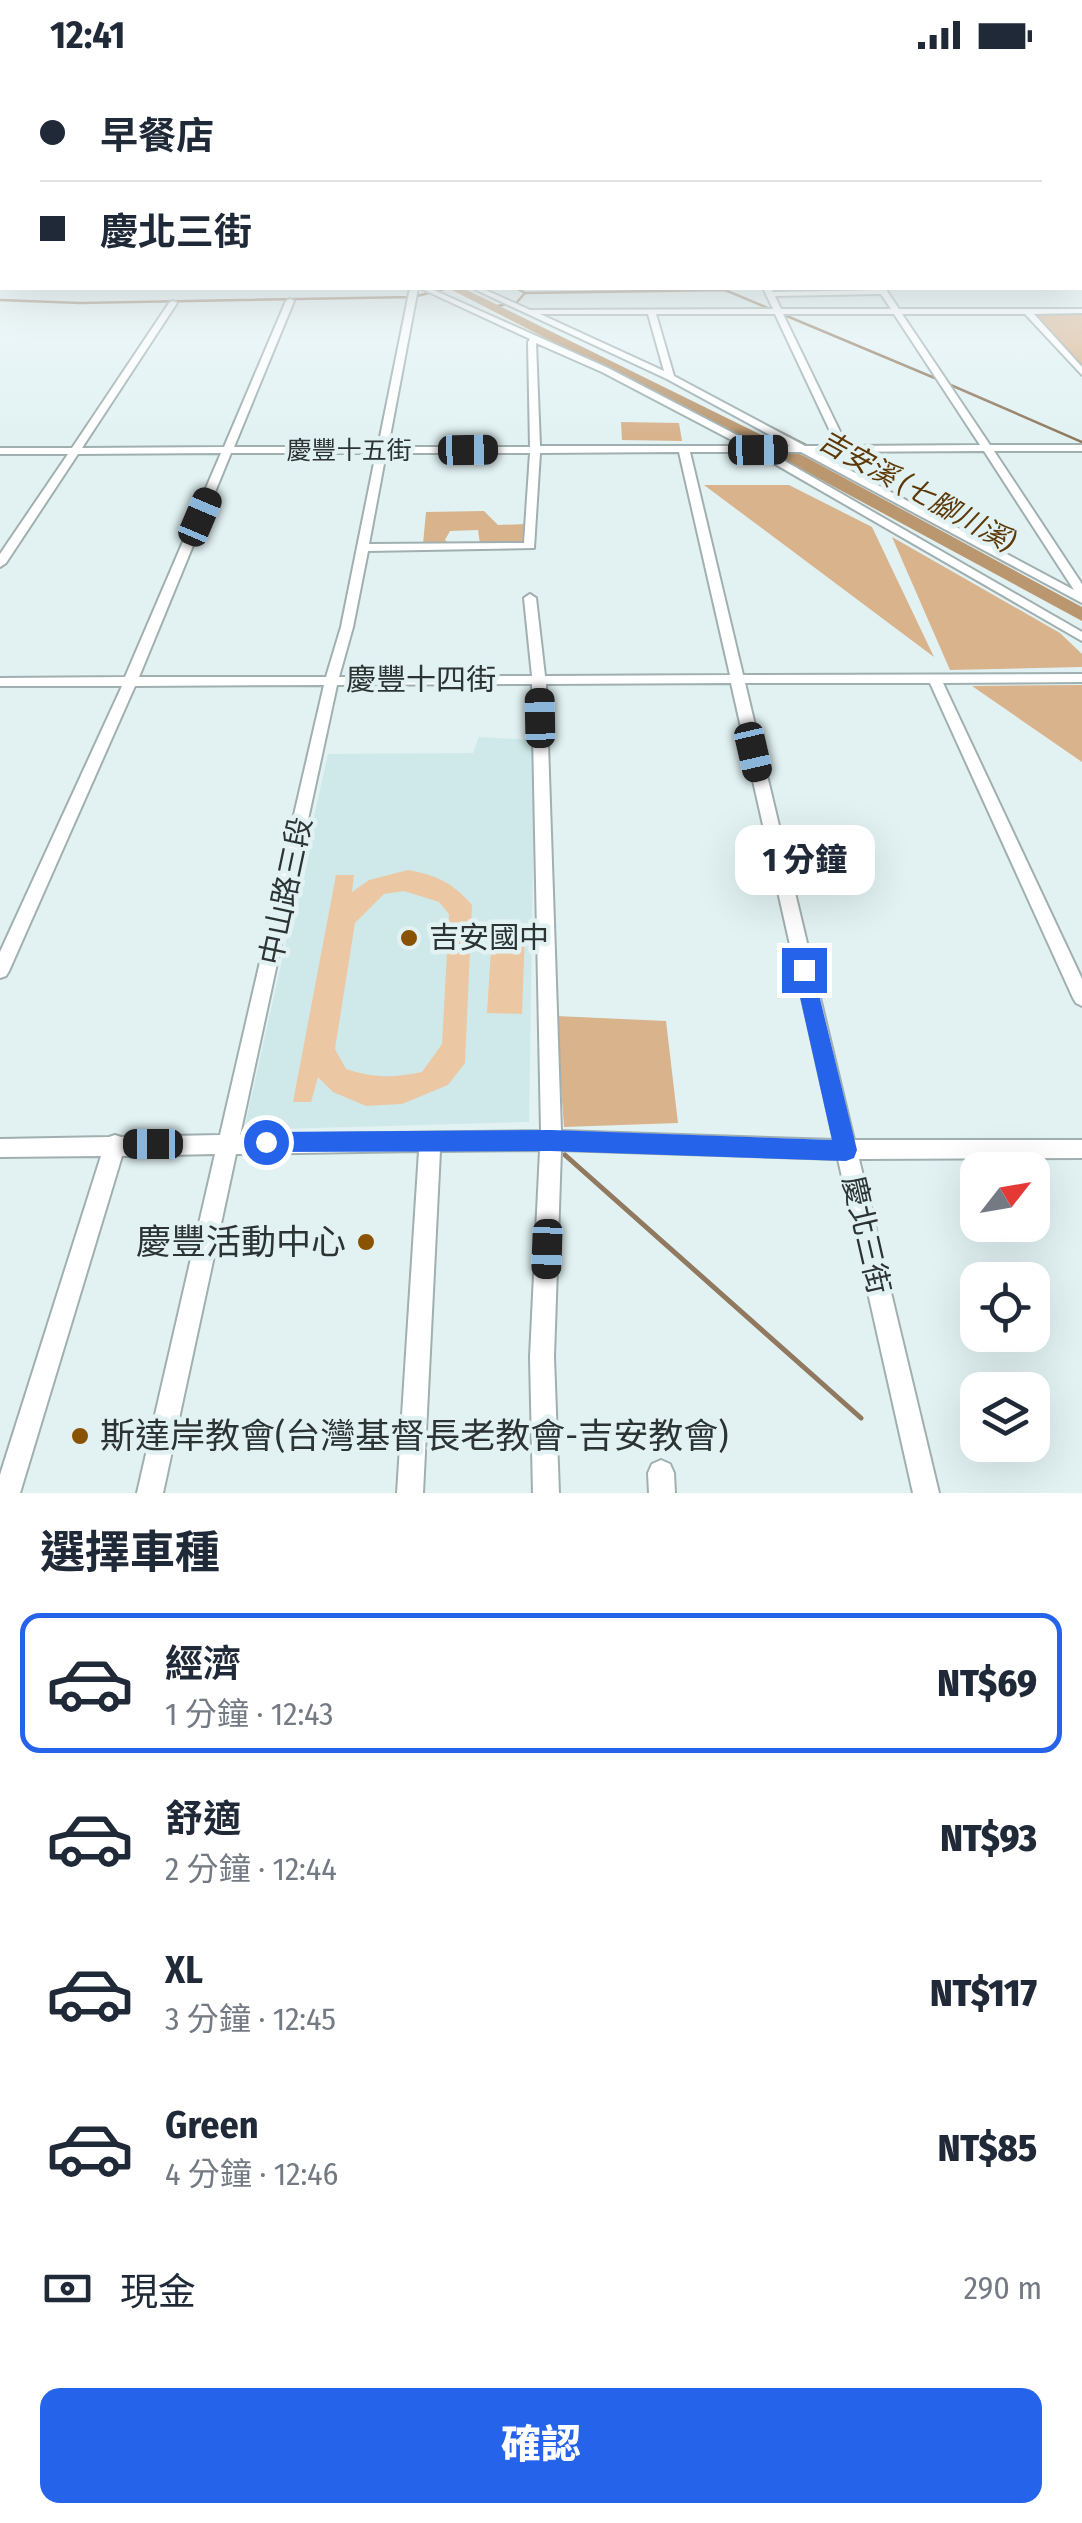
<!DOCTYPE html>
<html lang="zh-TW">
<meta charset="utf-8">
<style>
body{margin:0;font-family:"Fira Sans Condensed","Noto Sans TC",sans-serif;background:#f2f2f3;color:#1f2937;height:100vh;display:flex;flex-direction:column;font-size:38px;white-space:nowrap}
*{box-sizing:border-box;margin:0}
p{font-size:32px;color:#747a83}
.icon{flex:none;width:55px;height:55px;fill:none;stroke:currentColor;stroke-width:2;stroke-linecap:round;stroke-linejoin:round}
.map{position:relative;height:1423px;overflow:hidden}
.details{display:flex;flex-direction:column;background:#fff;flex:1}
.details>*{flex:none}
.guide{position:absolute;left:0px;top:0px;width:1082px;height:220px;box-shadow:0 10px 40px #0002;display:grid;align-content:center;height:220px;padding:0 40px;background:#fff}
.needle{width:65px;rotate:59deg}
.buttons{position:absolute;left:960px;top:1082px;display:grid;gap:20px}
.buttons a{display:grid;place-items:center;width:90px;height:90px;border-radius:20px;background:#fff;box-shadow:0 10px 40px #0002;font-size:50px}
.end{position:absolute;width:45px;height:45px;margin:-22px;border:12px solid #2563eb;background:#fff;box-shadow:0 0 0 5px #fff}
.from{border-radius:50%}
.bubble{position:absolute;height:70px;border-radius:20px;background:#fff;box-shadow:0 10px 40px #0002;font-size:32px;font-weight:800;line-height:70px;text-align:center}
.car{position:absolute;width:30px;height:60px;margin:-30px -15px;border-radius:12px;box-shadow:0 0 8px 2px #0007;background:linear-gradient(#222 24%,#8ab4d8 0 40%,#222 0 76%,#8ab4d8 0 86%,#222 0)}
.guide b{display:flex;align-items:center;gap:35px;height:95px;font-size:38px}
.guide b+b{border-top:2px solid #e0e1e3}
.guide i{width:25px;height:25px;background:#1f2937}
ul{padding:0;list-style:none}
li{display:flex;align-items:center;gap:30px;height:140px;margin:0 20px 15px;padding:0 20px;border:5px solid transparent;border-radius:20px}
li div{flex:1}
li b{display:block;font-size:38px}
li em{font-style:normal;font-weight:800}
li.on{border-color:#2563eb}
li>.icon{width:90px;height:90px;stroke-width:1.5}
h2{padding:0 40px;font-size:45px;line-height:120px}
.pay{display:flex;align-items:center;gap:25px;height:110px;padding:0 40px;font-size:38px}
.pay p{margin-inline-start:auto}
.button{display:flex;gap:20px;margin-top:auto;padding:20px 40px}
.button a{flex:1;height:115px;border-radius:20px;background:#2563eb;color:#fff;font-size:40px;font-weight:800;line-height:115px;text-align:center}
.status{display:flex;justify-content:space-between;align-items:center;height:70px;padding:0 50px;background:#fff;direction:ltr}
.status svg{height:28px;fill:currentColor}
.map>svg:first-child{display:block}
.built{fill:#cfe9ea}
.green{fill:#ebc8a3;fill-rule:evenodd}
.forest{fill:#d8b38c}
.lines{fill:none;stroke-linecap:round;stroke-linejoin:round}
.stream-far1{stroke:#90795e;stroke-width:2.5}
.stream{stroke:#90795e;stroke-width:5}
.river{fill:#bb9770;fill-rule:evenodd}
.minor-casing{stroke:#a0afb0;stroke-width:4}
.minor{fill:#fff;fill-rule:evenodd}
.route{fill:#2563eb}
.poi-dot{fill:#895301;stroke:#e2f2f3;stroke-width:4}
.labels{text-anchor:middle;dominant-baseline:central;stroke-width:9;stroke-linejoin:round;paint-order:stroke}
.far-street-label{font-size:25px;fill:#2c3333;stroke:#e2f2f3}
.far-water-label{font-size:28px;font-style:italic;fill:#5d3908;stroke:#e2f2f3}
.street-label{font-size:30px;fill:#2c3333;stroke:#e2f2f3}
.poi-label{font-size:30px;fill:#2c3333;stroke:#e2f2f3;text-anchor:start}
.near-poi-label{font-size:35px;fill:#2c3333;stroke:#e2f2f3;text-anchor:end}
</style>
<div class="status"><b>12:41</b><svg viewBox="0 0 49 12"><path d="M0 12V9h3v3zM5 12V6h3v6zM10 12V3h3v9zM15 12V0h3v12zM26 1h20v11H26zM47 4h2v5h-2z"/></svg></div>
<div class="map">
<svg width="1082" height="1423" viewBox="0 0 1082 1423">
<rect width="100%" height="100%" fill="#e2f2f3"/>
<!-- built -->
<polygon class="built" points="479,667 535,670 529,1052 244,1060 328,684 473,683"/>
<!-- green -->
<g class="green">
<path d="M408,800C437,805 453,813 472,835L465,993L448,1015L402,1034L366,1036L333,1022L318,1007L311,1032H293L336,805H354L352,822L369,810ZM404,821L439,832L449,844L442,974L422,1002C393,1008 374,1008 346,999L335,979L355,853L384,824Z"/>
<polygon points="492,863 525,863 522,944 487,943"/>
</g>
<!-- forest -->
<g class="forest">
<polygon points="1031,243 1082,243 1082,297"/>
<polygon points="621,352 679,353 682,371 622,370"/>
<polygon points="704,415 789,415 872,457 934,587"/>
<polygon points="484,441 498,455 526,454 527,472 480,474 478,460 450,461 445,470 450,474 423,474 426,442"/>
<polygon points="892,467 1060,563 1082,584 1082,597 950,600"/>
<polygon points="1082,615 1082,692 972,616"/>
<polygon points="556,946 666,951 678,1053 564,1057"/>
</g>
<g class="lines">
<!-- stream-far1 -->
<g class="stream-far1">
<polyline points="516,218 525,223 517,232"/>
<polyline points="525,223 725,220 937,309"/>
<polyline points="0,230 80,233 413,227 449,218"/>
<polyline points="516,233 532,241"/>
<polyline points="492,237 508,234"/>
<polyline points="946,313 1082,372"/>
<polyline points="743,343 810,377"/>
<polyline points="818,382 964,461"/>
</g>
<!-- stream -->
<polyline class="stream" points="565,1085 861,1348"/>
<!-- river -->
<polygon class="river" points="448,218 463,218 804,386 1082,537 1082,551 792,394"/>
<defs>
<g id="minor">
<rect x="1080" y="181" width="2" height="6"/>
<rect x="0" y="184" width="2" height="4"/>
<path d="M410,218H418L388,377H530L528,272L530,269L420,218H429L608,298L758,376H790L667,309L472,218H481L530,240L773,239L763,218H771L773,222L878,220L877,218H885L899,239H1082V243L1034,244L1082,297V305L1025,244H902L990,375H1082V381H994L1082,514V533L801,382H769L1082,562V571L754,382H690L743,605L1082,604V612L943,613L1082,909V936L1076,933L1073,928L930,613H745L854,1070H1082V1088L859,1089L939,1423H913L838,1089L561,1080L554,1287L559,1423H533L530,1287L540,1080L440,1081L423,1423H397L419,1081L236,1084L163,1423H137L215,1084L122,1086L20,1423H0V1405L101,1086L0,1087V1069L109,1067L115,1065L121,1067L220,1065L324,615L135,616L9,901L6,906L0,908V882L122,616H0V608L125,607L221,383L78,384L6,493L0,497V484L68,384H0V378H72L169,233L173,231L177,233L82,378L224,377L286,231L290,229L294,231L234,377H378ZM881,224L891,239H781L775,226ZM540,244H648L664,301ZM656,244H775L837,376H805L674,306ZM783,244H894L980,375L847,376ZM536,273L602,302L743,376H540ZM984,381L1074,520L816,382ZM679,382L730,605L545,606L536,528L530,524L524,528L532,606L339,607L353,557L368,481L534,478L540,383ZM231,383H376L341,557L326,607H139ZM386,383H530L524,473L369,474ZM731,613L834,1070L561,1061L546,614ZM532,614L541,1061L240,1065L337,615Z"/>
<polygon points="661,1390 670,1394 674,1403 675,1423 649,1423 648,1403 652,1394"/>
</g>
</defs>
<!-- minor casing -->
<use href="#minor" class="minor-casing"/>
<!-- minor -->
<use href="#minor" class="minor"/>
</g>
<!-- sky -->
<linearGradient id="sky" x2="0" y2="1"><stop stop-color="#96a8b8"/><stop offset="0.45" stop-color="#f2f9fa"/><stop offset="1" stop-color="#f2f9fa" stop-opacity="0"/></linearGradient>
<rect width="1082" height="366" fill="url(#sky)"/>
<!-- route -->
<polygon class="route" points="804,892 813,900 857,1080 854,1088 846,1091 551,1081 266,1082 258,1079 254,1072 258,1065 266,1062 551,1060 832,1070 794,900"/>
<!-- markers -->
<g class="poi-dot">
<circle cx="409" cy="868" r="10"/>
<circle cx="366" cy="1172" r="10"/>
<circle cx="80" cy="1366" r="10"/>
</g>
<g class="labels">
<!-- far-street labels -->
<g class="far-street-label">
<text x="349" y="381">慶豐十五街</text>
</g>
<!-- far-water labels -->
<g class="far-water-label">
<text transform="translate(917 421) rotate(29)">吉安溪 (七腳川溪)</text>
</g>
<!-- street labels -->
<g class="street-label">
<text x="421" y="610">慶豐十四街</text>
<text transform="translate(286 821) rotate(-78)">中山路三段</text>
<text transform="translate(866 1165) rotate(77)">慶北三街</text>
</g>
<!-- poi labels -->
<g class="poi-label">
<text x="429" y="868">吉安國中</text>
</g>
<!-- near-poi labels -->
<g class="near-poi-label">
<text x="346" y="1172">慶豐活動中心</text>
<text x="100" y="1366" text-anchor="start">斯達岸教會(台灣基督長老教會-吉安教會)</text>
</g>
</g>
</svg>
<div class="buttons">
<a><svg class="needle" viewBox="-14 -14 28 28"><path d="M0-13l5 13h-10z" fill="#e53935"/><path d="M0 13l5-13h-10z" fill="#747a83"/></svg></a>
<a><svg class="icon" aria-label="locate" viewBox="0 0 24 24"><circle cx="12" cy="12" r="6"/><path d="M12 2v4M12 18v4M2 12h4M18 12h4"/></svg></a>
<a><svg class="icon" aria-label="layers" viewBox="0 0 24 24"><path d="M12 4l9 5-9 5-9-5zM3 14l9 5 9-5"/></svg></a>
</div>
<i class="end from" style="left:266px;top:1072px"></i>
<i class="end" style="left:804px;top:900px"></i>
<div class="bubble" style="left:735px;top:755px;width:140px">1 分鐘</div>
<i class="car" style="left:468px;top:380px;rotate:89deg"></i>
<i class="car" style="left:758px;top:380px;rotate:89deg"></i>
<i class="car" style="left:200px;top:447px;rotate:23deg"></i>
<i class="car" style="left:540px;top:648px;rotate:359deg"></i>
<i class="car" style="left:753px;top:682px;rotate:167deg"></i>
<i class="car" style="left:153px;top:1074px;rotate:270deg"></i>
<i class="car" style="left:547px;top:1179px;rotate:182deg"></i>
<div class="guide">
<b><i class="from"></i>早餐店</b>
<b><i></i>慶北三街</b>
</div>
</div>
<section class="details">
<h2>選擇車種</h2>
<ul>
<li class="on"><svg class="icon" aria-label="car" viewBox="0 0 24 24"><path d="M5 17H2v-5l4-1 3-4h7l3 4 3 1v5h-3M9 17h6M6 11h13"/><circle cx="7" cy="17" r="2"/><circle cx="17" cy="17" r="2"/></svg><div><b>經濟</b><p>1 分鐘 · 12:43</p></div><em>NT$69</em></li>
<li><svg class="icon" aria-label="car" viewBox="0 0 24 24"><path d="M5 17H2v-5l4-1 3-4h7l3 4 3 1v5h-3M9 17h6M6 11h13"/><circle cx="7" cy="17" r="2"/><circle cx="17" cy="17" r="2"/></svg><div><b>舒適</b><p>2 分鐘 · 12:44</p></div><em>NT$93</em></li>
<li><svg class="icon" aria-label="car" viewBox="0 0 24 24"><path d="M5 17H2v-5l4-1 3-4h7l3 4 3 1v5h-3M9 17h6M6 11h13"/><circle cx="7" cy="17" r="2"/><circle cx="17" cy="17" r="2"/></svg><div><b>XL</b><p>3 分鐘 · 12:45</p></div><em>NT$117</em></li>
<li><svg class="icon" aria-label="car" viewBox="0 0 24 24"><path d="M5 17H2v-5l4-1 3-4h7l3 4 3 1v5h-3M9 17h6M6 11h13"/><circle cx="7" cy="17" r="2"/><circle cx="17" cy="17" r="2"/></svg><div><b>Green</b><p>4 分鐘 · 12:46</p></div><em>NT$85</em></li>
</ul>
<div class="pay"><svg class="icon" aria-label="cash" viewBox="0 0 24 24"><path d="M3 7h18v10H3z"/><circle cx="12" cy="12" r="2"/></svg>現金<p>290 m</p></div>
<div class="button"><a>確認</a></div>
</section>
